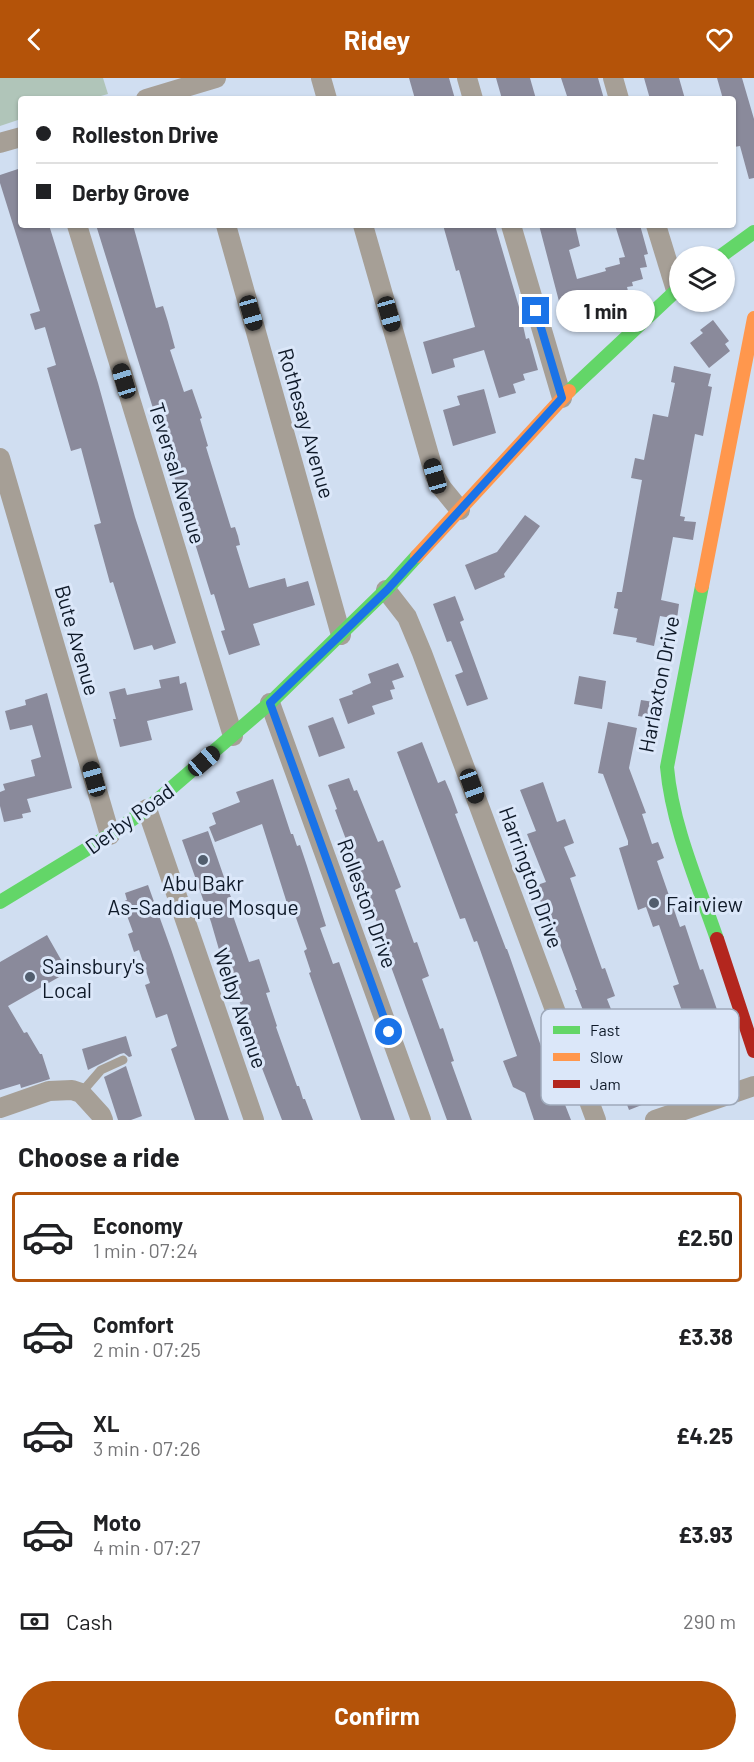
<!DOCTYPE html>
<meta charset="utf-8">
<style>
body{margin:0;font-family:Barlow,sans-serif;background:#f2f2f2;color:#202124;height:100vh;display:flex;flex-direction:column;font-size:22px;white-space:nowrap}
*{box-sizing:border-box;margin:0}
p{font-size:20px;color:#757577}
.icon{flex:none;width:33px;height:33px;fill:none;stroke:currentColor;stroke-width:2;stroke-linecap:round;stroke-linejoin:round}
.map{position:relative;height:1042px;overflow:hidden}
.details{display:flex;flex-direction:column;background:#fff;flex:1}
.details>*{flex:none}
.guide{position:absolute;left:18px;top:18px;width:718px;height:132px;border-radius:6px;box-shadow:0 2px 4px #0004;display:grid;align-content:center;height:132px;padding:0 18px;background:#fff}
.controls{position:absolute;left:669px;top:168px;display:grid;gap:12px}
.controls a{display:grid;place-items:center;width:66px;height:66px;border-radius:50%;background:#fff;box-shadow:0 2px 4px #0004;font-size:30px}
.end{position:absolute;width:27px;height:27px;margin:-14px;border:8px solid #1a73e8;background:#fff;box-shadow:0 0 0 3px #fff}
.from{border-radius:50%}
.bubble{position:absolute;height:42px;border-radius:21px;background:#fff;box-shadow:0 2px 4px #0004;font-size:20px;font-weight:700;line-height:42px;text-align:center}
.car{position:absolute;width:18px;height:36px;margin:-18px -9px;border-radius:8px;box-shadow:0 0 4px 2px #0007;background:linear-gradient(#222 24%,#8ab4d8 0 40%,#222 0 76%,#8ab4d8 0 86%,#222 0)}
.guide b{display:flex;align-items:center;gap:21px;height:57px;font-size:22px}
.guide b+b{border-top:2px solid #e0e0e0}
.guide i{width:15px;height:15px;background:#202124}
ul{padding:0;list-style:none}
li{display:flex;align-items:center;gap:18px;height:90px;margin:0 12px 9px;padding:0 6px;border:3px solid transparent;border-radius:6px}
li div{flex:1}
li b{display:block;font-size:22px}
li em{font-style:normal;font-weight:700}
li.on{border-color:#b45309}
li>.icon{width:54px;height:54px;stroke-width:1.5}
h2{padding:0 18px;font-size:27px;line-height:72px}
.pay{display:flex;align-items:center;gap:15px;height:66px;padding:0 18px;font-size:22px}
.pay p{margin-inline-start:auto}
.primary-button{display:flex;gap:12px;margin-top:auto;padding:12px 18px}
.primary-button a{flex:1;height:69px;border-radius:36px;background:#b45309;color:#fff;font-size:24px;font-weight:700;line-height:69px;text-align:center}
header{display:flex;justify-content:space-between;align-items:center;height:78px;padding:0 18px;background:#b45309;color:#fff;font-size:27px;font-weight:700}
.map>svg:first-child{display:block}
.green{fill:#b0c5b9}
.building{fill:#8a8a9b}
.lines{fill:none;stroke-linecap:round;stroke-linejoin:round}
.lane{stroke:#a69f96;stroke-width:9}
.street{stroke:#a69f96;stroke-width:20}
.fast{stroke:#63d668;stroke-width:14}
.slow{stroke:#ff974d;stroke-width:14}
.jam{stroke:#b3261e;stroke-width:14}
.route{stroke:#1a73e8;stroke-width:8}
.poi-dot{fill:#525e6e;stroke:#dbe7f9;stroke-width:2}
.labels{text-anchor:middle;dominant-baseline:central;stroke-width:6;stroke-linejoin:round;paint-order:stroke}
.street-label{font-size:21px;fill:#0e1928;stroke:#dbe7f9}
.poi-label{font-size:21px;fill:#0e1928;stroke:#dbe7f9;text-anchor:start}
.key{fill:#dbe7f9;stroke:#9ea9ba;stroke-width:1.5}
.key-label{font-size:16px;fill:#0e1928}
</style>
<header><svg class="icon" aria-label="back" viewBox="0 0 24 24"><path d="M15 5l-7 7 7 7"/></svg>Ridey<svg class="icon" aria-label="heart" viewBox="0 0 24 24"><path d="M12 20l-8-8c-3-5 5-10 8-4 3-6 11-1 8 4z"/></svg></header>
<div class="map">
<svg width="754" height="1042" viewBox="0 0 754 1042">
<rect width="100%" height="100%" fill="#d0def1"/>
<!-- green -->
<polygon class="green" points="0,0 103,0 108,16 90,21 21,21 21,41 0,48"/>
<!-- building -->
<g class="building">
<polygon points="409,0 449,0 455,21 415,21"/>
<polygon points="496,0 530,0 536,21 502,21"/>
<polygon points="561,0 598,0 604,21 568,21"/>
<polygon points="644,0 679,0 685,21 650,21"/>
<polygon points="717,0 742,0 754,41 754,100 749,101 740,68 734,69 734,21 723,21"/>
<polygon points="21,90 21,147 49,147 98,305 135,439 176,565 154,572 152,567 134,572 113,504 110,505 94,447 101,445 81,370 71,373 47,290 56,287 45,249 35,252 30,236 40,233 0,105 0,97"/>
<polygon points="96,147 133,147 156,230 163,228 168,244 175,270 170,272 184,314 192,311 202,340 200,341 208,368 206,369 231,450 235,449 238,458 240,467 236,468 249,510 285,500 287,509 308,503 315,527 253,546 260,567 229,577 221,553 225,552 214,516 211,517"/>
<polygon points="443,147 495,147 519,229 526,261 529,260 538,292 523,296 525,302 513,306 516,315 499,320 484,272 453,281 455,289 432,296 423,264 475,249 459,192 456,193"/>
<polygon points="539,147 575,147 580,168 569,172 577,201 606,193 605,190 620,186 619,180 625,179 615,147 640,147 648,176 644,177 647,189 640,190 643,201 632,204 633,208 627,209 628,213 598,220 604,240 574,249 569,229 561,231"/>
<polygon points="713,242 729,263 725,266 730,273 709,290 690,265 703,255 700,252"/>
<polygon points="674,288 711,296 708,308 712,309 703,358 695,356 680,438 685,439 684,443 696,444 693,462 673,459 661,522 679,526 677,541 660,538 654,568 636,564 637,560 613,556 618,531 614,530 617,514 622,514 642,402 631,400 635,380 644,382 653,336 668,339 675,305 671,304"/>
<polygon points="484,311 496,355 453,368 443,332 460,327 457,318"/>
<polygon points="525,437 540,448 504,496 505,499 475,512 465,487 497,474"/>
<polygon points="455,518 464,542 460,544 488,621 467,628 455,597 463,594 451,563 447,564 433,526"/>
<polygon points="398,585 404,599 392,603 395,611 390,612 393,621 372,628 375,636 348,646 339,621 353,616 352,613 371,605 368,596"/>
<polygon points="179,598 180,606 186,604 193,632 147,643 152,662 120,669 113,641 116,641 109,614 125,610 127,617 161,610 159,602"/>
<polygon points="579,598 606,603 602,631 574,626"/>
<polygon points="47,615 72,710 27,721 31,734 22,736 23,740 4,744 0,728 0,714 5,712 3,706 35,698 31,682 41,679 32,647 10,652 5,633 26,627 25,622"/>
<polygon points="641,622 660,625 657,641 638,638"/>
<polygon points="333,639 345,670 319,679 308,648"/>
<polygon points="608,644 637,650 629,690 646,735 642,736 652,766 658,764 664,780 657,783 680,849 685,847 700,892 703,891 725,955 723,955 732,981 703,991 673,908 679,906 659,847 653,849 646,829 638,832 619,770 628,767 628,763 603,696 598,695"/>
<polygon points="422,664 438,705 445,702 451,716 458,735 455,736 506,871 507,871 549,991 562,986 564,991 555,1001 571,1042 534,1042 525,1015 513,1009 503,983 517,978 497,920 477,863 474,864 465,840 460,841 397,674"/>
<polygon points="349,700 354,713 357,712 378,764 383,762 401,809 395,812 414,865 417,864 429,898 422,901 440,951 443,950 454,983 451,984 472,1042 447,1042 386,875 388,874 335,732 337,731 328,707"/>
<polygon points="273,701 291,756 293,756 297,768 300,767 307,788 326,848 320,850 333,886 339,884 395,1042 361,1042 309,895 311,894 304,873 307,871 295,837 291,838 262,746 215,764 209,749 216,746 212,735 240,724 236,714"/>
<polygon points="543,704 557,744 565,741 574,765 564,769 576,798 570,800 602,891 605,890 615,918 607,921 628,974 635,972 640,987 649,983 662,1019 629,1032 626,1024 620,1026 575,912 577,912 558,861 556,862 538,817 541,816 537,807 546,804 527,756 536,753 520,712"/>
<polygon points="208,753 234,828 230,829 249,884 259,881 270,914 266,915 277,948 276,949 297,1008 299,1008 303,1021 305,1021 313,1042 282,1042 253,967 255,966 224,881 222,882 211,844 182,762"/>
<polygon points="148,807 171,871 229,1042 195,1042 171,971 177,968 167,936 156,940 145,907 150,905 139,872 134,874 128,856 133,854 122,824 127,822 125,815"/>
<polygon points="47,857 68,894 8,928 24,955 27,954 40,976 42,976 50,1001 21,1010 20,1006 0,1012 0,884"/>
<polygon points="126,958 132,978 129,979 124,975 120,976 88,992 82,971"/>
<polygon points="126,988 142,1038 131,1042 118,1042 104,999"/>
</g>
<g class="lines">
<!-- lane -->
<polyline class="lane" points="81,1015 101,992 123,982"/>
<!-- street -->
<g class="street">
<polyline points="321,0 327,21"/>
<polyline points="467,0 473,21"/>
<polyline points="613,0 619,21"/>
<polyline points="146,21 216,0"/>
<polyline points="0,65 21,59"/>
<polyline points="77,147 233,658"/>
<polyline points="226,147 341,557"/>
<polyline points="363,147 435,398 442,410 460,432"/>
<polyline points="511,147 562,320"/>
<polyline points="656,147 676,212"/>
<polyline points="0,380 110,757"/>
<polyline points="386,512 407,539 422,575 596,1042"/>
<polyline points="270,625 421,1042"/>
<polyline points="147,731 254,1042"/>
<polyline points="0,1030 49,1013 72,1012 81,1015 101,1037 103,1042"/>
<polyline points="655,1042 754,1008"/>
</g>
<!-- fast -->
<g class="fast">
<polyline points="721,178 754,154"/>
<polyline points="569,313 680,209"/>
<path d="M702,508L667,689C672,747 698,806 717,861"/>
<polyline points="0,824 110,757 147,731 270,625 386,512 417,478"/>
</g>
<!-- slow -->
<g class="slow">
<polyline points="417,478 569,313"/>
<polyline points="702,508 754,240"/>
</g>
<!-- jam -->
<polyline class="jam" points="717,861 754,973"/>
</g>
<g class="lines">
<!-- route -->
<polyline class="route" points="389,954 270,625 387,512 562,320 536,233"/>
</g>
<!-- markers -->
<g class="poi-dot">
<circle cx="203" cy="782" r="6"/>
<circle cx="654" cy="825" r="6"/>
<circle cx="30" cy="899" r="6"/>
</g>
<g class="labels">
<!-- street labels -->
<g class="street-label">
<text transform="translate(307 345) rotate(74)">Rothesay Avenue</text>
<text transform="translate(178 395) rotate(73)">Teversal Avenue</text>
<text transform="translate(78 562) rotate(74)">Bute Avenue</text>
<text transform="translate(658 606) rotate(-79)">Harlaxton Drive</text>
<text transform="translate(129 740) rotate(-36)">Derby Road</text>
<text transform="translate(532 799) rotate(70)">Harrington Drive</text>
<text transform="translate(368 825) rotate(70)">Rolleston Drive</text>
<text transform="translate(241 930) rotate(71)">Welby Avenue</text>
</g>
<!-- poi labels -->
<g class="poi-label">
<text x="203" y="804" text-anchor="middle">Abu Bakr<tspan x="203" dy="24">As-Saddique Mosque</tspan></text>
<text x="666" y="825">Fairview</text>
<text x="42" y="887">Sainsbury's<tspan x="42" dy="24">Local</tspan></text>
</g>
</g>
<!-- legend -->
<rect x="541" y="931" width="198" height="96" rx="9" class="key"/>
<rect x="553" y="948" width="27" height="8" fill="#63d668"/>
<rect x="553" y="975" width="27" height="8" fill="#ff974d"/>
<rect x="553" y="1002" width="27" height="8" fill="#b3261e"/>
<g class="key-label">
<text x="590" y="958">Fast</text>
<text x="590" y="985">Slow</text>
<text x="590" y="1012">Jam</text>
</g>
</svg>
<div class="controls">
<a><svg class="icon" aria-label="layers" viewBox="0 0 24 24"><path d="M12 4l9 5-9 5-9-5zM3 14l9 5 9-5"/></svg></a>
</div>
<i class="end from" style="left:389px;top:954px"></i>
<i class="end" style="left:536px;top:233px"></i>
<div class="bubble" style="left:556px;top:212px;width:99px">1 min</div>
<i class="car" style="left:251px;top:235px;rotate:164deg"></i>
<i class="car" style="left:389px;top:236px;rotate:164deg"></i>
<i class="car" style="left:124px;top:303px;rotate:343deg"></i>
<i class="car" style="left:435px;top:398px;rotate:344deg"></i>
<i class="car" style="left:204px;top:683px;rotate:49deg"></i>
<i class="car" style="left:94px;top:701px;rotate:344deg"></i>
<i class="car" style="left:472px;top:708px;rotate:160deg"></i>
<div class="guide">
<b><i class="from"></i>Rolleston Drive</b>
<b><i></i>Derby Grove</b>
</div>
</div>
<section class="details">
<h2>Choose a ride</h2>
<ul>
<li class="on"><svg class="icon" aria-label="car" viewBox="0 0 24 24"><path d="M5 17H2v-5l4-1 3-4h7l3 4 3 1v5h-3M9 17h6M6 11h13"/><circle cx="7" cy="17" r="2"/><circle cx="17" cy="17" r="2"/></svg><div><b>Economy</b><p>1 min · 07:24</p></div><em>£2.50</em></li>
<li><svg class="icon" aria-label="car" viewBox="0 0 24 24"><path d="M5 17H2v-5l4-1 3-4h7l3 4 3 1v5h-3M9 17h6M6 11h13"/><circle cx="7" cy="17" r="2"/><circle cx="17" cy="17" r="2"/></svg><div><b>Comfort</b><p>2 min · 07:25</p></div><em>£3.38</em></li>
<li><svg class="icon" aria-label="car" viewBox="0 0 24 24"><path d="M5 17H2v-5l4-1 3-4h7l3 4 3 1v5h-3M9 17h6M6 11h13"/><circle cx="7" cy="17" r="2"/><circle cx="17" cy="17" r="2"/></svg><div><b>XL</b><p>3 min · 07:26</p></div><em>£4.25</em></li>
<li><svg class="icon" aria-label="car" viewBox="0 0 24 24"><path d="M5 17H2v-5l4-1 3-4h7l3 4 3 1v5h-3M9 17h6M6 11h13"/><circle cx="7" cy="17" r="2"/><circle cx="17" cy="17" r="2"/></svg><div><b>Moto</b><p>4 min · 07:27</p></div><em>£3.93</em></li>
</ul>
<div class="pay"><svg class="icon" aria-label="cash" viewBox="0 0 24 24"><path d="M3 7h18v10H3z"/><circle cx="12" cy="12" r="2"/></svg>Cash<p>290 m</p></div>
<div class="primary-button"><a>Confirm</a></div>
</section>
